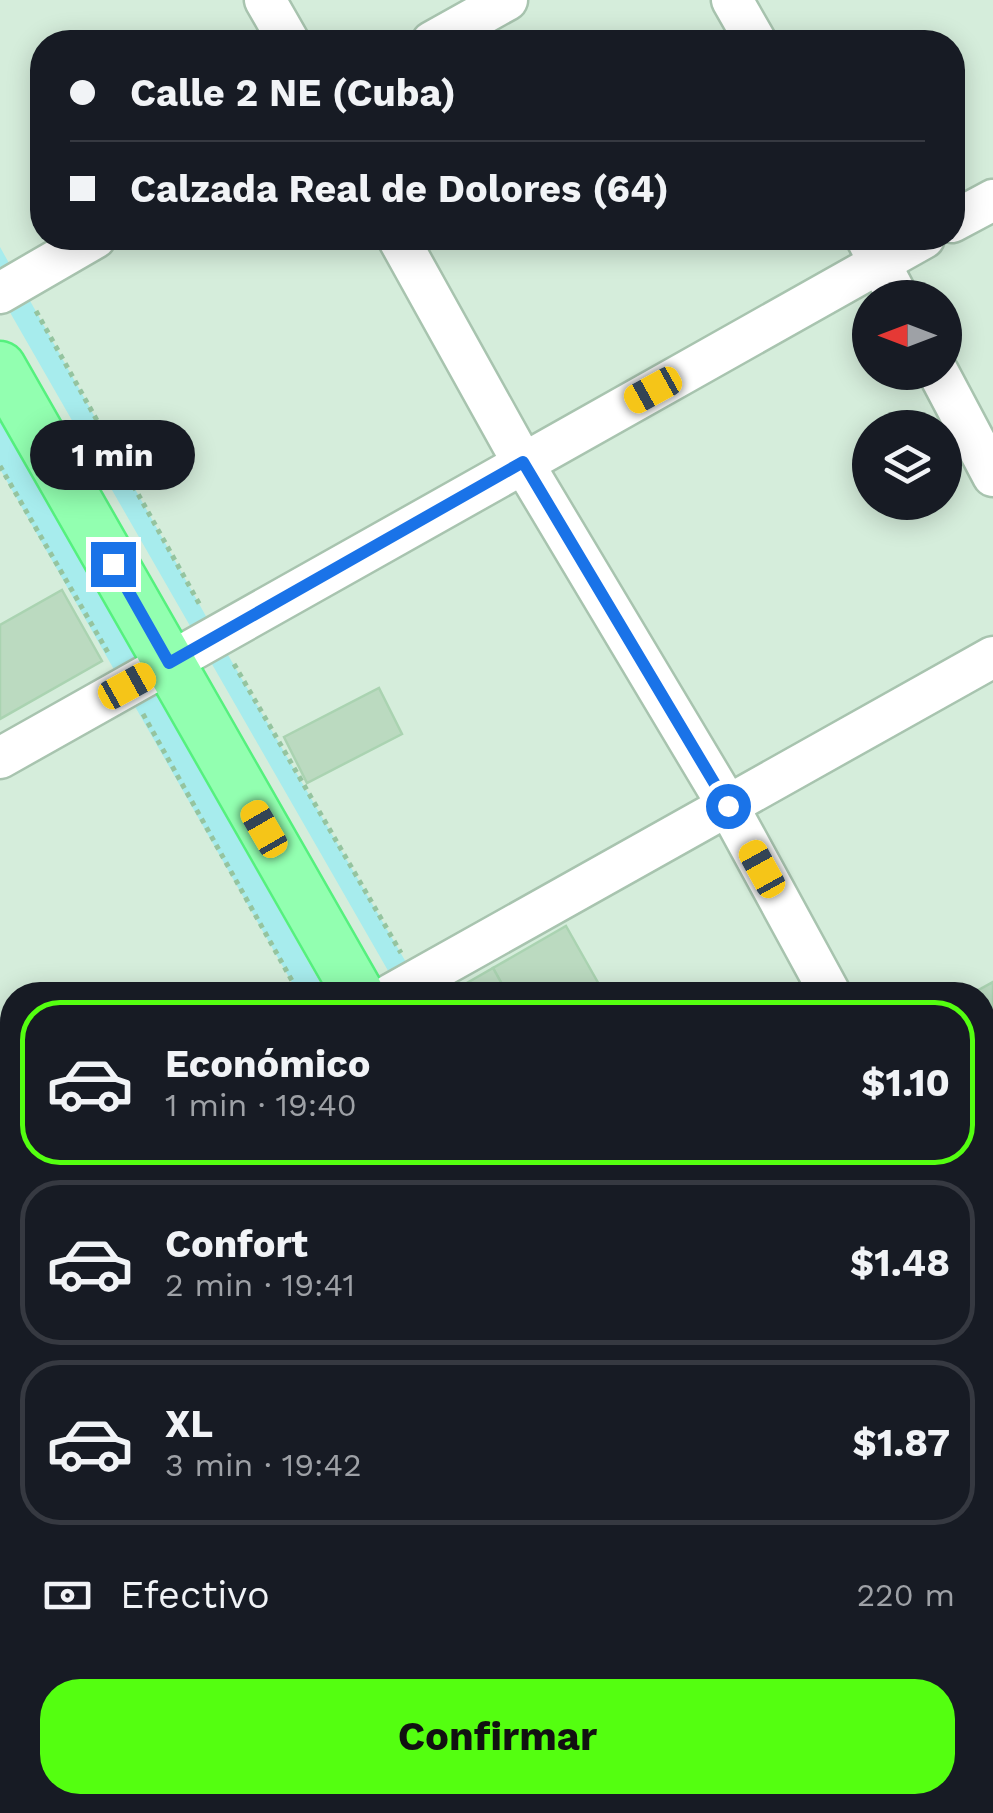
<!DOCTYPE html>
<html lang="es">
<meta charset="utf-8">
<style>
body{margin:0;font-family:"Work Sans",sans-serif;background:#20242c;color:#f1f3f6;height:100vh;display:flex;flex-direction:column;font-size:38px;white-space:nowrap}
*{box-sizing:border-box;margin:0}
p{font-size:32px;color:#9ea1a6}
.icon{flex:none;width:55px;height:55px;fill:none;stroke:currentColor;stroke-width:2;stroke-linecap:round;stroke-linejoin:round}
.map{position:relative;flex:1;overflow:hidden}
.details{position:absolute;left:0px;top:982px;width:995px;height:832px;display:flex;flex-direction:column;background:#171b24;border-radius:40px 40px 0 0;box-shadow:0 5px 25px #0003}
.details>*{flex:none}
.banner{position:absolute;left:30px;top:30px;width:935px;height:220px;border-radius:40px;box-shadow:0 5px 25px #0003;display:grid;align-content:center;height:220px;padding:0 40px;background:#171b24}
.needle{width:65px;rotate:270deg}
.buttons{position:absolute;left:852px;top:280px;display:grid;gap:20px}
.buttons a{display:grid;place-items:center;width:110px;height:110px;border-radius:50%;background:#171b24;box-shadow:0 5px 25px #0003;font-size:50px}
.end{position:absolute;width:45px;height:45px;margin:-22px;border:12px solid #1a73e8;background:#fff;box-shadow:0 0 0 5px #fff}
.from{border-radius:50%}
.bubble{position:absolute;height:70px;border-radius:35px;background:#171b24;box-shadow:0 5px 25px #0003;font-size:32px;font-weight:700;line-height:70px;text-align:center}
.car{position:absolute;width:30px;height:60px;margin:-30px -15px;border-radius:12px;box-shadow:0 0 8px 2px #0007;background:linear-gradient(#f5c518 24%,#345 0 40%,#f5c518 0 76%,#345 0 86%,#f5c518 0)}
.banner b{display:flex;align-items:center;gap:35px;height:95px;font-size:38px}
.banner b+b{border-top:2px solid #363941}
.banner i{width:25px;height:25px;background:#f1f3f6}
ul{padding:18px 0 0;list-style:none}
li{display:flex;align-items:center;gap:30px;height:165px;margin:0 20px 15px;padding:0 20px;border:5px solid #363941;border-radius:40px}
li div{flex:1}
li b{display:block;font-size:38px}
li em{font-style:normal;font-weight:700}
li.selected{border-color:#54ff10}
li>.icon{width:90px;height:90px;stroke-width:1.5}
.pay{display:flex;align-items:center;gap:25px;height:110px;padding:0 40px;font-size:38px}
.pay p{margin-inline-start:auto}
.button{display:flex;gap:20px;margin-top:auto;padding:20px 40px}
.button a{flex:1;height:115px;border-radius:40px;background:#54ff10;color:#111;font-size:40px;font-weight:700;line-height:115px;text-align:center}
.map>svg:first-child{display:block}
.residential{fill:#d5eddb;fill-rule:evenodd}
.green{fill:#a7eced}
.building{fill:#bbdac0;stroke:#aad3b1;stroke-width:2.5}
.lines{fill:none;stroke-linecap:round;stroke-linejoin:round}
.minor-casing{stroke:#a8c4af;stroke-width:45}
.major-casing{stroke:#55f17e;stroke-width:55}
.path{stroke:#95c49f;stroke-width:5;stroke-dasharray:5 5;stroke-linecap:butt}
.minor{stroke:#fff;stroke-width:40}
.major{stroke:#92ffb0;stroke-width:50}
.route{stroke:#1a73e8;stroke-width:12}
</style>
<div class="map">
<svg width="993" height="1813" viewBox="0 0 993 1813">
<rect width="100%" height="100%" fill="#e4f4e8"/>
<!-- residential -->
<path class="residential" d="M0,0H993V1813H0ZM42,42H952V238H42ZM870,298H945V372H870ZM870,428H945V502H870ZM12,995H982V1802H12Z"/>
<!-- green -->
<g class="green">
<polygon points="0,247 217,636 425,995 402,995 0,295"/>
<polygon points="0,417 327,995 299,995 0,469"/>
</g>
<!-- building -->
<g class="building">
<polygon points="62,590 102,661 0,719 0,625"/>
<polygon points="379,688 402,734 307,783 284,737"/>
<polygon points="566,926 605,995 508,995 493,968"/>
<polygon points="493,968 508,995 446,995"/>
<polygon points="993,982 993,1030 982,1011 982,995 974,995 973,993"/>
<polygon points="985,1014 993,1030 993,1076 982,1082 982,1015"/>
<polygon points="993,1146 993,1233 982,1214 982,1152"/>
<polygon points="984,1334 993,1352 993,1412 982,1393"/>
<polygon points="993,1476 993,1543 982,1523 982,1482"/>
<polygon points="986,1628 993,1640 993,1695 989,1698 982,1687 982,1631"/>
<polygon points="993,1741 993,1779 982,1785 982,1747"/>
<polygon points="993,1779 993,1813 934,1813 952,1802 982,1802 982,1785"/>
<polygon points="658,1802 732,1802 732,1804 716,1813 648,1813 646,1810"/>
<polygon points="899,1802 952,1802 934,1813 905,1813"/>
</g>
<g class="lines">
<defs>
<g id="minor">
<polyline points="265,0 289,42"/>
<polyline points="732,0 756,42"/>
<polyline points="432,42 507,0"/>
<polyline points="952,222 993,200"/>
<polyline points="398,238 523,463 728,806 831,995"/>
<polyline points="867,239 898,298"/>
<polyline points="0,293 95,238"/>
<polyline points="938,372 993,476"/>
<polyline points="0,758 924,238"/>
<polyline points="390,995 993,657"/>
<polyline points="0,1179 12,1200"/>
<polyline points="982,1269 993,1288"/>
<polyline points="982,1592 993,1586"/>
<polyline points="0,1676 12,1669"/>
<polyline points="356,1802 362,1813"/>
<polyline points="592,1813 610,1802"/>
</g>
<g id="major">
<polyline points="0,367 359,995"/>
<polyline points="982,1123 993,1118"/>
<polyline points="818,1802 824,1813"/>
</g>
</defs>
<!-- minor casing -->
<use href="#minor" class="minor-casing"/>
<!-- major casing -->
<use href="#major" class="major-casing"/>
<!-- path -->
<g class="path">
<polyline points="36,311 201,607"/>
<polyline points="0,466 110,656"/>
<polyline points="234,664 401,953"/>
<polyline points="143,714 300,995"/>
<polyline points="753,1802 759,1813"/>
<polyline points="888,1802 894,1813"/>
</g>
<!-- minor -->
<use href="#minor" class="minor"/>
<!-- major -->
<use href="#major" class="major"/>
</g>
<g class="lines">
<!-- route -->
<polyline class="route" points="113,564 169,663 523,462 728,806"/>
</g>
</svg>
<div class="buttons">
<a><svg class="needle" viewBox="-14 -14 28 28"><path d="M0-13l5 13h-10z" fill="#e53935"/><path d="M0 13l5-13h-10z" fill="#9ea1a6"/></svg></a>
<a><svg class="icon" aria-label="layers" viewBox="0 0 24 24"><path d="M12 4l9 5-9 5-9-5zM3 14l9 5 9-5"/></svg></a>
</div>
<i class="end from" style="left:728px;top:806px"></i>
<i class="end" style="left:113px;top:564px"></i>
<div class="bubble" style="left:30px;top:420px;width:165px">1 min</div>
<i class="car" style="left:653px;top:390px;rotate:241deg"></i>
<i class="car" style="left:127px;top:686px;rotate:61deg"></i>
<i class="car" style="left:264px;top:829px;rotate:330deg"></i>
<i class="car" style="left:762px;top:869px;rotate:331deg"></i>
<div class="banner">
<b><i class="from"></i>Calle 2 NE (Cuba)</b>
<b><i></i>Calzada Real de Dolores (64)</b>
</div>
<section class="details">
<ul>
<li class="selected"><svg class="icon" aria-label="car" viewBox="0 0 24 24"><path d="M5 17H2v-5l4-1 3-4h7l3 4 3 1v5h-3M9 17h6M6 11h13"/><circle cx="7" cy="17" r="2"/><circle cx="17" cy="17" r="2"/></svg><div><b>Económico</b><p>1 min · 19:40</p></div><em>$1.10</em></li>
<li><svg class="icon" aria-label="car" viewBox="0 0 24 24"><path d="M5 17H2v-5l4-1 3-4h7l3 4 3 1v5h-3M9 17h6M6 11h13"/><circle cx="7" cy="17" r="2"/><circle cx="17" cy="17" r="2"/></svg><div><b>Confort</b><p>2 min · 19:41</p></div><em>$1.48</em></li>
<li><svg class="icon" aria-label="car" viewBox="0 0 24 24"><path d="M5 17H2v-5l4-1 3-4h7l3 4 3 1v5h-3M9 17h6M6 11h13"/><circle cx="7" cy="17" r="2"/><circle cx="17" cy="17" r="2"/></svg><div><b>XL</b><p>3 min · 19:42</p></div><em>$1.87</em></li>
</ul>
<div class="pay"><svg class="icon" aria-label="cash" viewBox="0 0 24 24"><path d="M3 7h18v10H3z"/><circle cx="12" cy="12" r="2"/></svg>Efectivo<p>220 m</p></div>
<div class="button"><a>Confirmar</a></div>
</section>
</div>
